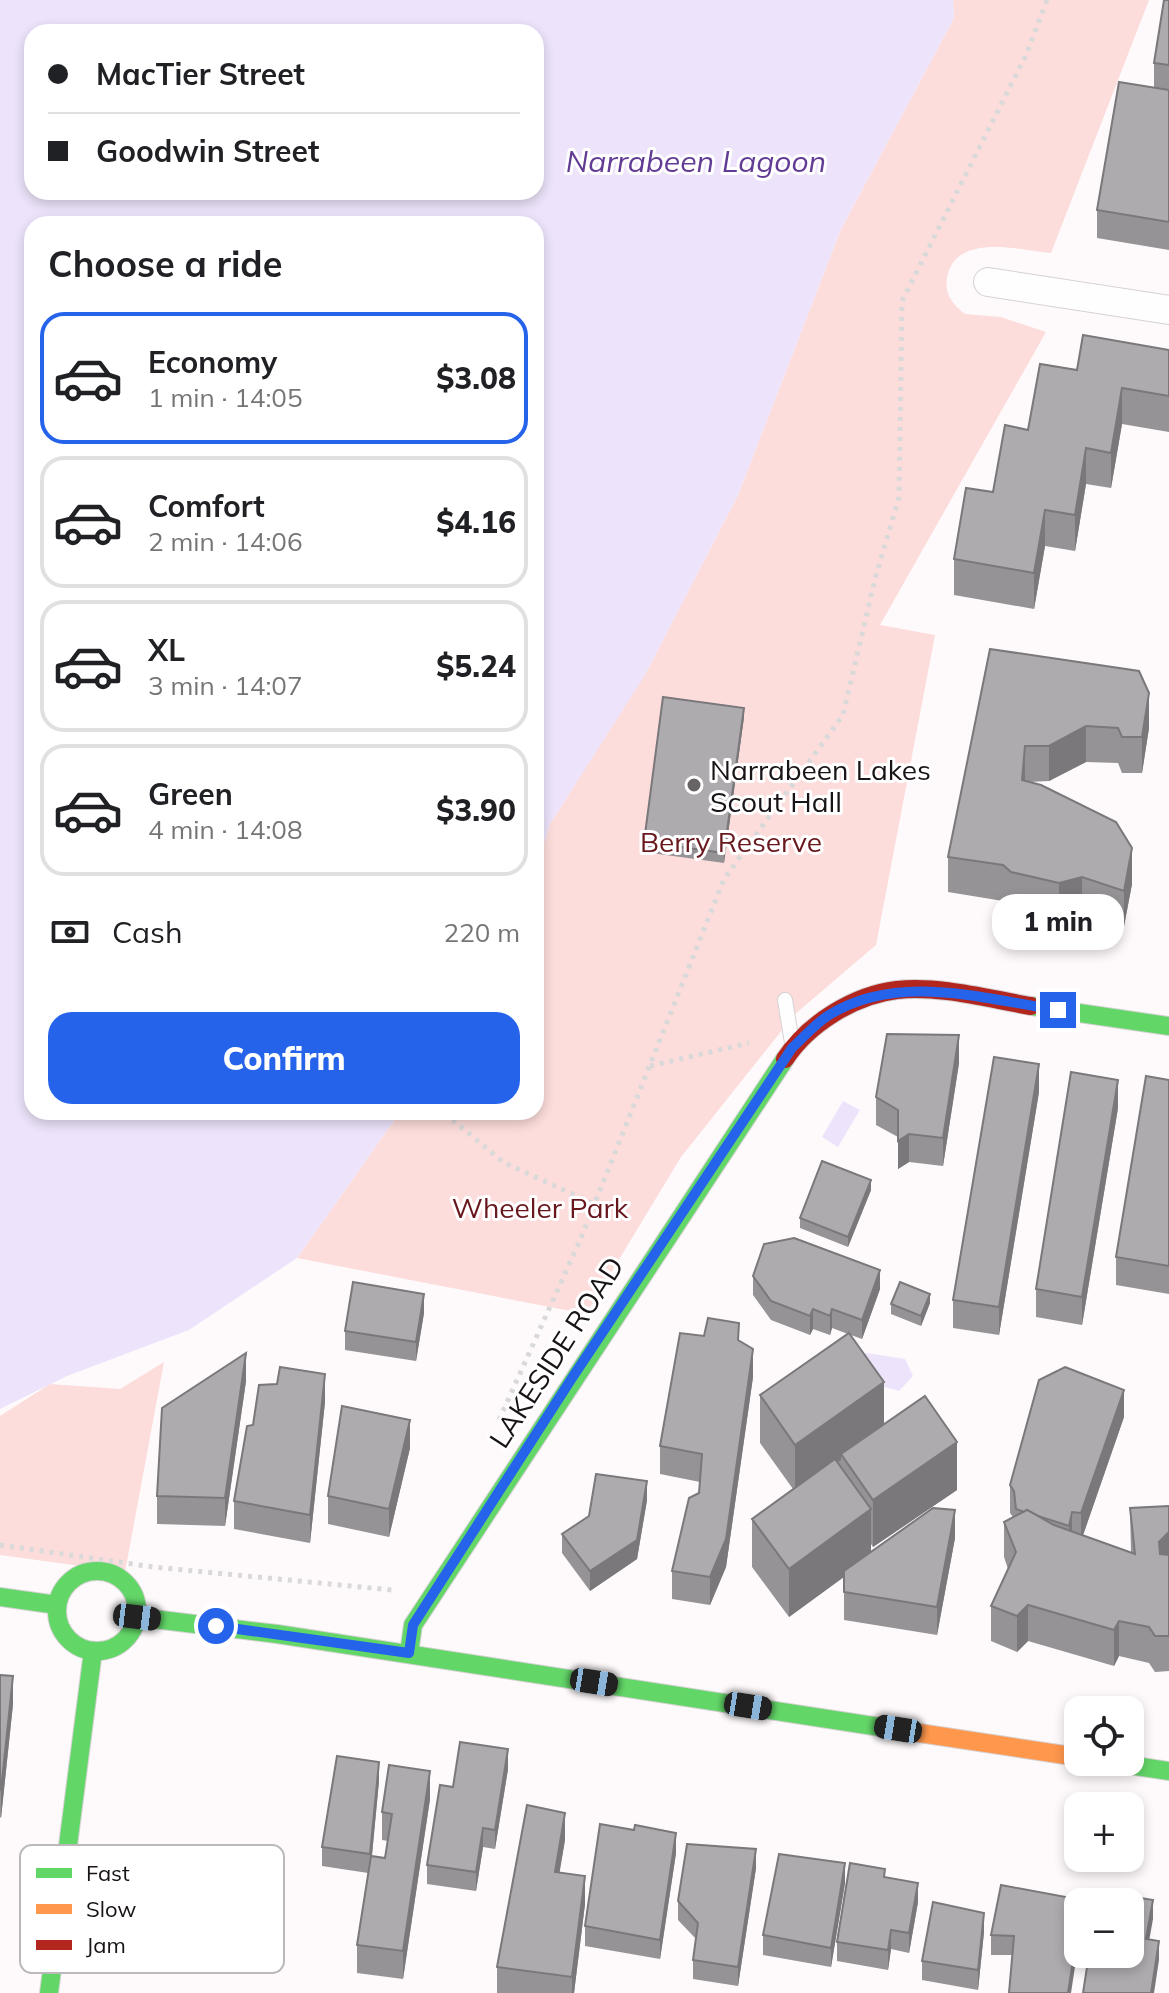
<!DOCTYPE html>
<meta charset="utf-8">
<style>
body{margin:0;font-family:Mulish,sans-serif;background:#f2f2f2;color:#202124;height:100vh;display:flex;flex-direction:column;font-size:30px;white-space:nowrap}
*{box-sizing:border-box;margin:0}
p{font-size:26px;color:#757577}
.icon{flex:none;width:44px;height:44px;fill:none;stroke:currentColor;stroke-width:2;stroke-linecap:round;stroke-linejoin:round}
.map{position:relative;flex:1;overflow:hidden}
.panel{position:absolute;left:24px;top:216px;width:520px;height:904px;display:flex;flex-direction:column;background:#fff;border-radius:24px;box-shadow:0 4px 12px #0003}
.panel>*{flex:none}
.top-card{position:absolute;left:24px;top:24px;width:520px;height:176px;border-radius:24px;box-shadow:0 4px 12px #0003;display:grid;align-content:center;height:176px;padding:0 24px;background:#fff}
.controls{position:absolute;left:1064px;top:1696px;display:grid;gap:16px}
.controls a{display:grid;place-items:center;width:80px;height:80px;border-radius:16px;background:#fff;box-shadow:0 4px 12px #0003;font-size:40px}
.end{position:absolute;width:36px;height:36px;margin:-18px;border:10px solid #2563eb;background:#fff;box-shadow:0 0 0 4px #fff}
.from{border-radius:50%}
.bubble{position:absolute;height:56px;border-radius:24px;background:#fff;box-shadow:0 4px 12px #0003;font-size:26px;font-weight:800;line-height:56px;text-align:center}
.car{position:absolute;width:24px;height:48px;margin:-24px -12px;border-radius:10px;box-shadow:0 0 6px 2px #0007;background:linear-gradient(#222 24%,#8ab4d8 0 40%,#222 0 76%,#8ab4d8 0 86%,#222 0)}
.top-card b{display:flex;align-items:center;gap:28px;height:76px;font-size:30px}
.top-card b+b{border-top:2px solid #e0e0e0}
.top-card i{width:20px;height:20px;background:#202124}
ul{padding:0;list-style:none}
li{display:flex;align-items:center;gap:24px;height:132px;margin:0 16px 12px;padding:0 8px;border:4px solid #e0e0e0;border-radius:24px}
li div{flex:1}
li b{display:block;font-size:30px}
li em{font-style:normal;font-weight:800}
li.selected{border-color:#2563eb}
li>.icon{width:72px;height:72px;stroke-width:1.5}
h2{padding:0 24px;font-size:36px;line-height:96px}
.pay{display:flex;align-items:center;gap:20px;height:88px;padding:0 24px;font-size:30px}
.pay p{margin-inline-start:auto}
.primary-button{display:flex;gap:16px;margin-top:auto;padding:16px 24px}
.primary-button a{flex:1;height:92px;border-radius:24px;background:#2563eb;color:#fff;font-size:32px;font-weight:800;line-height:92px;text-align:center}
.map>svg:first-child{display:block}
.green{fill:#fcdddc}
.water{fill:#ede4fb;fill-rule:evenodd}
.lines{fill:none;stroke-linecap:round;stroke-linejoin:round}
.lane-casing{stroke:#d6d2d4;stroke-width:16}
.street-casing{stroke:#d6d2d4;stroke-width:30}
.fast-casing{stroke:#d6d2d4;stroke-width:20}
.slow-casing{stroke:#d6d2d4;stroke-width:20}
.jam-casing{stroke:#d6d2d4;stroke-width:20}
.path{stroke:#d9d9d9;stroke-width:5;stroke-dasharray:4 6;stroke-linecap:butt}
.lane{stroke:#fffeff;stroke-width:14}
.street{stroke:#fffeff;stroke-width:28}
.fast{stroke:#63d668;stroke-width:18}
.slow{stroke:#ff974d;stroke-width:18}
.jam{stroke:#b3261e;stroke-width:18}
.wall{fill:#969396}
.shaded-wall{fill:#7a787a}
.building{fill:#aeabae;stroke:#7a787a;stroke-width:2}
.route{stroke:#2563eb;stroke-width:10}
.poi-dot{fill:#686466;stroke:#fff;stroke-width:3}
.labels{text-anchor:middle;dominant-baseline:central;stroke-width:6;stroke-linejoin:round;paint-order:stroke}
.poi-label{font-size:28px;fill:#181316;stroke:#fff;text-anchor:start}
.park-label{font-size:28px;fill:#68171d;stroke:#fff}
.street-label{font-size:28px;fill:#181316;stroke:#fff}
.water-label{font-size:30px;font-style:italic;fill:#623b94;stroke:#fff}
.key{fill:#fff;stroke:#bab8b9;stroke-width:2}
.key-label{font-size:22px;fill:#181316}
</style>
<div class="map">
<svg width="1169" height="1993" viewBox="0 0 1169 1993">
<rect width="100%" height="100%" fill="#fefafc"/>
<!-- green -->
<g class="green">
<path d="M953,0H1149L1051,253C1019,250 955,232 947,278C944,294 953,305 965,314L1001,317L1046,332L880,625L935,635L876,945L794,1015L681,1157L586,1314L297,1258L400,1112H536V869L550,824L649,667L738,495L841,229L954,18Z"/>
<polygon points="164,1362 125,1572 0,1555 0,1416 50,1384 120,1389"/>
</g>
<!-- water -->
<g class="water">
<path d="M0,0H953L954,18L841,229L738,495L645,675L550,824L536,869V224H32V1112H400L297,1258L189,1330L67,1376L0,1409ZM32,32H536V192H32Z"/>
<polygon points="843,1101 860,1110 838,1147 822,1137"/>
<polygon points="867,1353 905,1359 913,1376 899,1391 866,1382 860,1355"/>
</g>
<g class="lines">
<defs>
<polyline id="lane" points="785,1000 792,1043"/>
<polyline id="street" points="988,282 1169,310"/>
<g id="fast">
<polyline points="1031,1006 1169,1026"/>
<circle cx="97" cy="1611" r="40"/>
<polyline points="0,1597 57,1605"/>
<polyline points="137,1617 277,1634 906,1731"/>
<polyline points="409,1653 413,1625 785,1059"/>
<polyline points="1109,1762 1169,1771"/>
<polyline points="49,1993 93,1651"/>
</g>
<polyline id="slow" points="906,1731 1078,1757"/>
<path id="jam" d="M785,1059C808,1024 854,995 897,990C939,985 989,999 1031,1006"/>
</defs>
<!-- lane casing -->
<use href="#lane" class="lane-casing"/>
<!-- street casing -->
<use href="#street" class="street-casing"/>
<!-- fast casing -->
<use href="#fast" class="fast-casing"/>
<!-- slow casing -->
<use href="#slow" class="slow-casing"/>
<!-- jam casing -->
<use href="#jam" class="jam-casing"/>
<!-- path -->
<g class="path">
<polyline points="650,1066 749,1043"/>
<polyline points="434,1112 455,1122 503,1162 594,1204"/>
<polyline points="499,1420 581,1238 724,879 843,715 875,579 899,497 902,301 1026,55 1047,0"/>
<polyline points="0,1545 153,1567 392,1590"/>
</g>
<!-- lane -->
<use href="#lane" class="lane"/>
<!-- street -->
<use href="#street" class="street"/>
<!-- fast -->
<use href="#fast" class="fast"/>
<!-- slow -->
<use href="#slow" class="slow"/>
<!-- jam -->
<use href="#jam" class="jam"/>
</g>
<!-- wall -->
<g class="wall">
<polygon points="1169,0 1169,250 1097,238 1097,210 1154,88 1154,63"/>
<polygon points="1169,350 1169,432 1122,424 1111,488 1086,484 1075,551 1045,546 1034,609 954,595 954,559 1028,430 1077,370"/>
<polygon points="990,649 1149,728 1142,773 1122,773 1118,763 1086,762 1049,781 1029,782 1132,884 1124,926 1082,912 1059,918 1011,908 1003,901 948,892 948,857"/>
<polygon points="744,717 724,863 644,852 644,842"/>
<polygon points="959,1063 943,1166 909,1162 898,1169 898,1137 876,1125 876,1097"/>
<polygon points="1169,1080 1169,1294 1116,1285 1116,1257"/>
<polygon points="1039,1092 999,1335 953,1328 953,1300"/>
<polygon points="1118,1108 1082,1325 1036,1317 1036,1289"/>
<polygon points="871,1190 848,1247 800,1228 800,1218"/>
<polygon points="753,1276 880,1289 862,1339 851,1335 884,1424 957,1490 873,1547 871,1544 871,1552 955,1538 937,1635 844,1620 844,1577 789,1617 752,1567 752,1519 793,1489 760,1443 760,1395 848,1334 832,1328 830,1335 813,1329 810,1335 771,1320 753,1295"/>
<polygon points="930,1303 921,1326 891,1314 891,1304"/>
<polygon points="424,1313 416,1361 345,1350 345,1331"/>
<polygon points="739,1340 753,1377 726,1567 710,1605 672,1599 672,1571 699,1493 700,1482 660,1474 660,1446"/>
<polygon points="246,1381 225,1526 157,1524 157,1496"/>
<polygon points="325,1402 310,1543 234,1529 234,1501"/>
<polygon points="1124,1417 1083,1535 1131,1552 1130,1508 1169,1506 1169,1671 1155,1672 1149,1663 1119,1656 1114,1666 1028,1641 1017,1652 991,1641 991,1606 1008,1569 1004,1557 1004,1522 1013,1517 1010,1513 1010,1485"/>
<polygon points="410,1448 389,1537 328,1524 328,1496"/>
<polygon points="647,1500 637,1559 590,1591 562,1553 562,1534"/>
<polygon points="0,1675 13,1704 1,1818 0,1817"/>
<polygon points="508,1769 495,1849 483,1847 476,1891 427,1884 427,1865 453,1787"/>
<polygon points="379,1781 372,1856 385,1858 388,1841 382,1840 382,1812 430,1799 403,1979 357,1973 357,1945 368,1873 322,1866 322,1847"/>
<polygon points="565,1840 559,1872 585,1904 574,1993 497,1993 497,1967"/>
<polygon points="676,1853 660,1959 585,1946 585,1926"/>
<polygon points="756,1868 738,1986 693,1979 693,1960 696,1939 678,1920 678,1901"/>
<polygon points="885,1877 918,1902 909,1953 891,1949 888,1970 837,1961 837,1942"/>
<polygon points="845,1883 831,1967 763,1955 763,1935"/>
<polygon points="1001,1885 1071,1993 1013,1955 991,1955 991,1935"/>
<polygon points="984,1932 978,1990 922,1980 922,1961"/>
</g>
<!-- shaded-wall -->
<g class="shaded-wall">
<polygon points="1122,388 1122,424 1111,488 1111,453"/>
<polygon points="1086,448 1086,484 1075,551 1075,515"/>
<polygon points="1045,510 1045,546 1034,609 1034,573"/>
<polygon points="1149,693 1149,728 1142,773 1142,737"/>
<polygon points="744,708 744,717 724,863 724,853"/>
<polygon points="1086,726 1086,762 1049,781 1049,746"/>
<polygon points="1025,746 1025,782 1022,780"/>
<polygon points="1132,848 1132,884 1124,926 1124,891"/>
<polygon points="1082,877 1082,912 1059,918 1059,883"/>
<polygon points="959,1035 959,1063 943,1166 943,1138"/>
<polygon points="1039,1064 1039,1092 999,1335 999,1307"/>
<polygon points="1118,1080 1118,1108 1082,1325 1082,1297"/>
<polygon points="909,1134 909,1162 898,1169 898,1141"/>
<polygon points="871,1180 871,1190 848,1247 848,1237"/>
<polygon points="880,1270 880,1289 862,1339 862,1320"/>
<polygon points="424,1294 424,1313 416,1361 416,1342"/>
<polygon points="930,1294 930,1303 921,1326 921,1316"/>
<polygon points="813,1309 813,1329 810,1335 810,1316"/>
<polygon points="832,1309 832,1328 830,1335 830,1316"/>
<polygon points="753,1349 753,1377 726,1567 710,1605 710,1577"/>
<polygon points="246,1353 246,1381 225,1526 225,1498"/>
<polygon points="325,1374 325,1402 310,1543 310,1515"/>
<polygon points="884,1382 884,1430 841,1454 841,1460 795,1492 795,1445"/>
<polygon points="1124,1390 1124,1417 1081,1541 1081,1513"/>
<polygon points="410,1420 410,1448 389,1537 389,1509"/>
<polygon points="957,1442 957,1490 873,1547 873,1500"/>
<polygon points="647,1481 647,1500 637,1559 590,1591 590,1571"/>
<polygon points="871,1509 871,1557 789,1617 789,1569"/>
<polygon points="955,1510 955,1538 937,1635 937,1607"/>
<polygon points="1072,1512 1072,1540 1069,1554 1069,1526"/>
<polygon points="1169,1532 1169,1568 1159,1578 1159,1542"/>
<polygon points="1028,1605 1028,1641 1017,1652 1017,1616"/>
<polygon points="1119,1621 1119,1656 1114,1666 1114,1630"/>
<polygon points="13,1676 13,1704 1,1818 1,1790"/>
<polygon points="508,1749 508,1769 495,1849 495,1830"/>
<polygon points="379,1762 379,1781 370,1874 370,1854"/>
<polygon points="430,1771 430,1799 403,1979 403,1951"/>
<polygon points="565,1813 565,1840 555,1900 555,1872"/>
<polygon points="483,1828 483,1847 476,1891 476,1872"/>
<polygon points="676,1833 676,1853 660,1959 660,1940"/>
<polygon points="756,1849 756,1868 738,1986 738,1967"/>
<polygon points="845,1863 845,1883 831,1967 831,1948"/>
<polygon points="585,1876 585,1904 574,1993 572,1993 572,1977"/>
<polygon points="918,1883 918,1902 909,1953 909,1933"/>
<polygon points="1153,1900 1153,1919 1146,1958 1146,1939"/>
<polygon points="984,1913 984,1932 978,1990 978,1970"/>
<polygon points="1078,1928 1078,1947 1071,1993 1068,1993"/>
<polygon points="891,1930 891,1949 888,1970 888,1950"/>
<polygon points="1159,1941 1159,1960 1154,1993 1151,1993"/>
</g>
<!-- building -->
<g class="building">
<polygon points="1164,0 1169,0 1169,65 1154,63"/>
<polygon points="1119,82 1169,90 1169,222 1097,210"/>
<polygon points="1083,335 1169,350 1169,396 1122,388 1111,453 1086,448 1075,515 1045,510 1034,573 954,559 966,488 993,492 1005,425 1028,430 1040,364 1077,370"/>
<polygon points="990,649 1139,671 1149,693 1142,737 1122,737 1118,728 1086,726 1049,746 1025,746 1022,780 1041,785 1116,822 1132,848 1124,891 1082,877 1059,883 1011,872 1003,865 948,857"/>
<polygon points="663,697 744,708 724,853 644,842"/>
<polygon points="887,1034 959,1035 943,1138 909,1134 898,1141 898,1110 876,1097"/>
<polygon points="994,1057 1039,1064 999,1307 953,1300"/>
<polygon points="1071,1072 1118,1080 1082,1297 1036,1289"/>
<polygon points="1146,1076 1169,1080 1169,1266 1116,1257"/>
<polygon points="822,1161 871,1180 848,1237 800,1218"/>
<polygon points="794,1238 880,1270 862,1320 832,1309 830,1316 813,1309 810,1316 771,1301 753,1276 764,1244"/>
<polygon points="353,1282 424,1294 416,1342 345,1331"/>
<polygon points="900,1282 930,1294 921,1316 891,1304"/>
<polygon points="708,1318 739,1323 738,1340 753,1349 726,1539 710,1577 672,1571 689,1498 699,1493 702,1454 660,1446 680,1333 704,1336"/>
<polygon points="849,1333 884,1382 795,1445 760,1395"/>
<polygon points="246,1353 225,1498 157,1496 162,1408"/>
<polygon points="280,1367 325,1374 310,1515 234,1501 247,1426 253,1425 259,1385 277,1384"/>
<polygon points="1065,1367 1124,1390 1081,1513 1072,1512 1069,1526 1038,1516 1027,1510 1024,1512 1016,1509 1014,1491 1010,1485 1039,1380"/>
<polygon points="925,1396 957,1442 873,1500 841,1454"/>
<polygon points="342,1406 410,1420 389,1509 328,1496"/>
<polygon points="835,1459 871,1509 789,1569 752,1519"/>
<polygon points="596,1474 647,1481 637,1540 590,1571 562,1534 589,1516"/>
<polygon points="1169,1506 1169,1532 1159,1542 1160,1554 1169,1555 1169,1636 1155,1636 1149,1627 1119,1621 1114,1630 1028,1605 1017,1616 991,1606 1016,1552 1004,1522 1027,1510 1054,1525 1135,1554 1130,1508"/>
<polygon points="933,1508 955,1510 937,1607 844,1592 844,1571"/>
<polygon points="0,1675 13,1676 1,1790 0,1790"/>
<polygon points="460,1742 508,1749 495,1830 483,1828 476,1872 427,1865 440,1785 453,1787"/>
<polygon points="337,1756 379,1762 370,1854 322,1847"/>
<polygon points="389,1765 430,1771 403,1951 357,1945 371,1856 385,1858 392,1814 382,1812"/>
<polygon points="527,1805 565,1813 555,1872 585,1876 572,1977 497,1967"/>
<polygon points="600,1824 634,1830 635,1825 676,1833 660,1940 585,1926"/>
<polygon points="687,1844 756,1849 738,1967 693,1960 698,1923 678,1901"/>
<polygon points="779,1854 845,1863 831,1948 763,1935"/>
<polygon points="850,1863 885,1869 884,1877 918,1883 909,1933 891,1930 888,1950 837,1942"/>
<polygon points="1001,1885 1082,1900 1082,1902 1078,1902 1078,1928 1068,1993 1009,1993 1014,1936 991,1935"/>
<polygon points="1099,1891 1153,1900 1146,1939 1159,1941 1151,1993 1083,1993 1089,1954 1130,1954 1130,1902 1097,1902"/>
<polygon points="933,1902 984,1913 978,1970 922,1961"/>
</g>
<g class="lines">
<!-- route -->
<path class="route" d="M216,1626L409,1653L413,1625L572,1378L792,1048C804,1037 816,1023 829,1015C899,972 983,999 1058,1010"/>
</g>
<!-- markers -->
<circle class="poi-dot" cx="694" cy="785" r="8"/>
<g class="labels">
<!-- poi labels -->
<g class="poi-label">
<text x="710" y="769">Narrabeen Lakes<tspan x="710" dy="32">Scout Hall</tspan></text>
</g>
<!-- park labels -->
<g class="park-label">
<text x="731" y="841">Berry Reserve</text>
<text x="540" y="1207">Wheeler Park</text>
</g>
<!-- street labels -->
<g class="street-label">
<text transform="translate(556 1352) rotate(-57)">LAKESIDE ROAD</text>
</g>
<!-- water labels -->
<g class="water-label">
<text x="696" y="161">Narrabeen Lagoon</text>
</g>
</g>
<!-- legend -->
<rect x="20" y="1845" width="264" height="128" rx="12" class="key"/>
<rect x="36" y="1868" width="36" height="10" fill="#63d668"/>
<rect x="36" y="1904" width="36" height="10" fill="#ff974d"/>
<rect x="36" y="1940" width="36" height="10" fill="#b3261e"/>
<g class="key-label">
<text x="86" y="1881">Fast</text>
<text x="86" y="1917">Slow</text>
<text x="86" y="1953">Jam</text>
</g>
</svg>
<div class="controls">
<a><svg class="icon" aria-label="locate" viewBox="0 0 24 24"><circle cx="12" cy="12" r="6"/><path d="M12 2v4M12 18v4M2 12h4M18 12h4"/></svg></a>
<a>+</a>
<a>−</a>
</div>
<i class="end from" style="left:216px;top:1626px"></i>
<i class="end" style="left:1058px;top:1010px"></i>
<div class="bubble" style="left:992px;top:894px;width:132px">1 min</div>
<i class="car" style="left:137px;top:1617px;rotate:97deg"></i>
<i class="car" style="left:594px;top:1682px;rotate:99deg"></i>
<i class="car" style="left:748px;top:1706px;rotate:99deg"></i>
<i class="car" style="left:898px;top:1729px;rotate:279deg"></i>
<div class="top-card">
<b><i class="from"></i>MacTier Street</b>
<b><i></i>Goodwin Street</b>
</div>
<section class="panel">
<h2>Choose a ride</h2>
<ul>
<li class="selected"><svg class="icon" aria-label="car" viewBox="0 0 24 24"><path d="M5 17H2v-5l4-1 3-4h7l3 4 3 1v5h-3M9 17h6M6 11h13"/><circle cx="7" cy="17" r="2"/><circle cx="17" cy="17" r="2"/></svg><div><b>Economy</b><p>1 min · 14:05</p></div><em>$3.08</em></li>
<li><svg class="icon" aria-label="car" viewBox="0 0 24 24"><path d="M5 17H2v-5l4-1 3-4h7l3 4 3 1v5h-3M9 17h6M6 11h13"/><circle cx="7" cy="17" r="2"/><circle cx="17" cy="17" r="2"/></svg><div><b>Comfort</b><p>2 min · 14:06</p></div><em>$4.16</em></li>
<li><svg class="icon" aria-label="car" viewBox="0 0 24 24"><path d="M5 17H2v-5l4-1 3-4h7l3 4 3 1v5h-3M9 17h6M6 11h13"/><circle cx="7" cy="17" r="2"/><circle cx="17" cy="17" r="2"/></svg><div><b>XL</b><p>3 min · 14:07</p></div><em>$5.24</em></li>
<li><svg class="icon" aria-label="car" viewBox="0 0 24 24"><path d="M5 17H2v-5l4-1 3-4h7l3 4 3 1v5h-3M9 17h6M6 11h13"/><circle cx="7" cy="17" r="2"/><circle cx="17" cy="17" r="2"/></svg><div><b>Green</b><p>4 min · 14:08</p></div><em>$3.90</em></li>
</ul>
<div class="pay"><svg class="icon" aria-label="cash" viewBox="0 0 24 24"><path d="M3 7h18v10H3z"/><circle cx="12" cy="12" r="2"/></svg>Cash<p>220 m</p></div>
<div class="primary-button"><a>Confirm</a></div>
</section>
</div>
